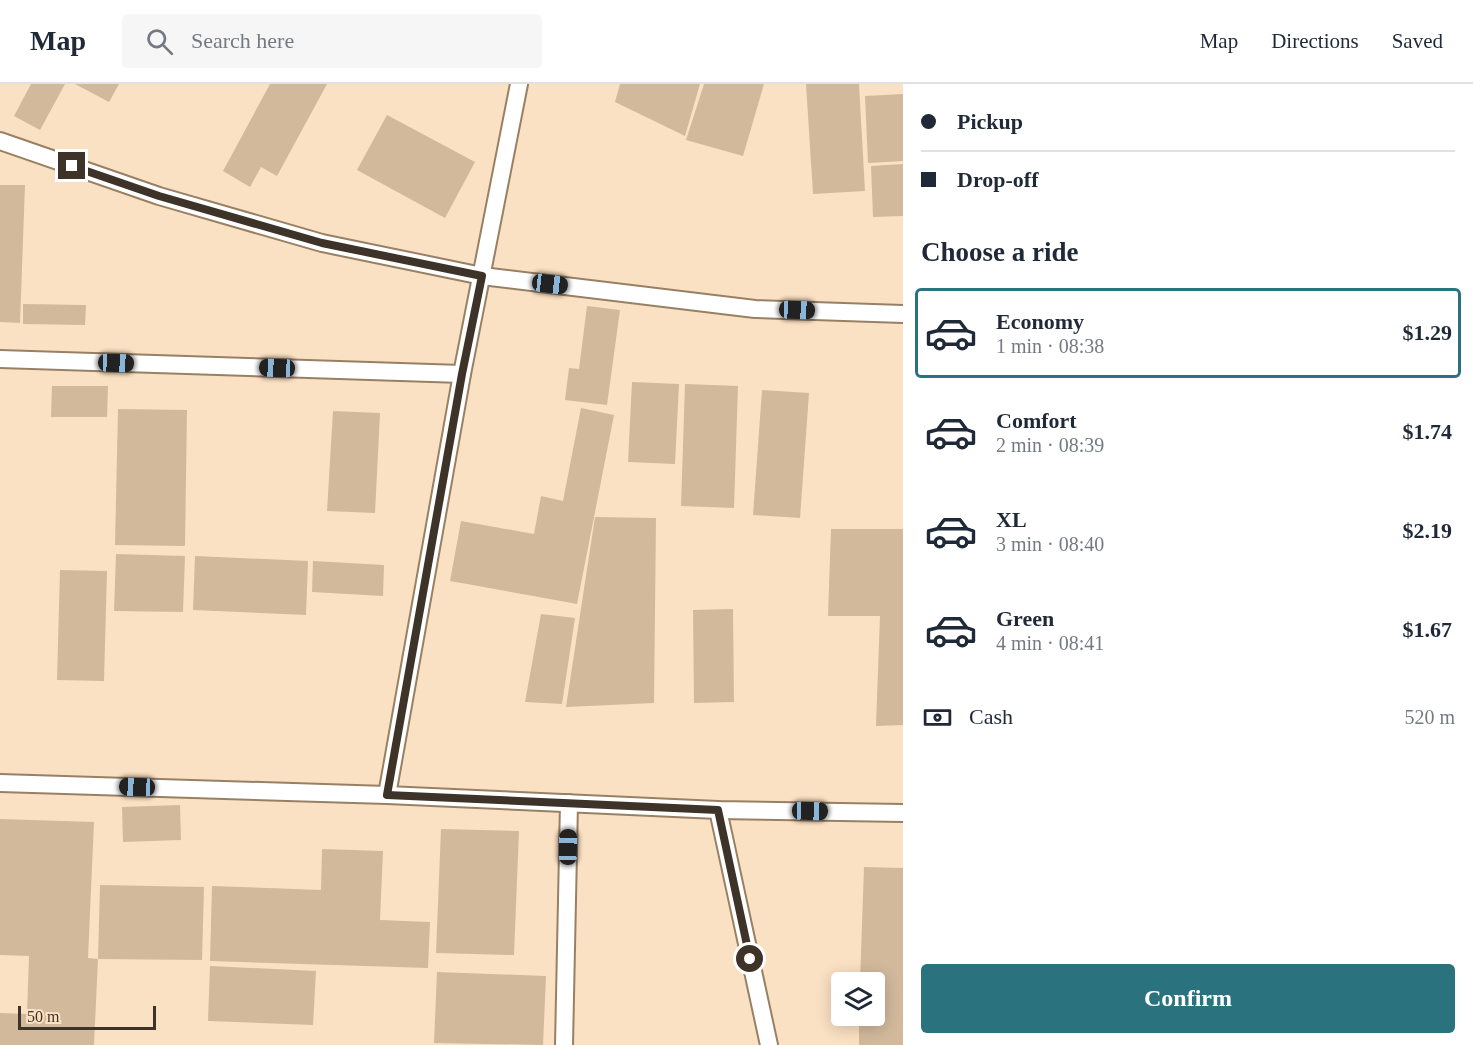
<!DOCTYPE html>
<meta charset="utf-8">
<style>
body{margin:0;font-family:Georgia,serif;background:#f6f6f7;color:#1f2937;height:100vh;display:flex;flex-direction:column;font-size:22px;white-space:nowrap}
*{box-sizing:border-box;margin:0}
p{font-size:20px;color:#747a83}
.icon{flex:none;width:33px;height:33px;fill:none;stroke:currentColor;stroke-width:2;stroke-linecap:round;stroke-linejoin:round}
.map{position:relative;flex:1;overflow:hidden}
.drawer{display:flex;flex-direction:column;background:#fff;width:570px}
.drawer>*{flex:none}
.guide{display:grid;align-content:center;height:132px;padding:0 18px;background:#fff}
.fabs{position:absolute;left:831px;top:888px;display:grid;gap:12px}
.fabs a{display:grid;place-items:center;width:54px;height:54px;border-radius:6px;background:#fff;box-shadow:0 3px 15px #0003;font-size:30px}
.scale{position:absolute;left:18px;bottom:15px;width:138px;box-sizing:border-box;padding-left:6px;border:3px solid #3d3328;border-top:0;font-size:16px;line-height:21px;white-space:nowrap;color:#3d3328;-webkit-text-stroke:4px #fbe1c3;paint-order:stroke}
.end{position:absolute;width:27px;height:27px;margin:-14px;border:8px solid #3d3328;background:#fff;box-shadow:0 0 0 3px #fff}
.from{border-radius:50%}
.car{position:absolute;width:18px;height:36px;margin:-18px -9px;border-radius:8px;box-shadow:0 0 4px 2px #0007;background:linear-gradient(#222 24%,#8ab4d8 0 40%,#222 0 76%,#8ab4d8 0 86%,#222 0)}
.guide b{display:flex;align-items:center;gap:21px;height:57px;font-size:22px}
.guide b+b{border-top:2px solid #e0e1e3}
.guide i{width:15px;height:15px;background:#1f2937}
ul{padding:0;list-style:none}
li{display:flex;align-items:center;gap:18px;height:90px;margin:0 12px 9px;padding:0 6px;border:3px solid transparent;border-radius:6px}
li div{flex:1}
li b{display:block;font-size:22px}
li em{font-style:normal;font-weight:700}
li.selected{border-color:#2a727e}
li>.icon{width:54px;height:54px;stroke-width:1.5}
h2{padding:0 18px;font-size:27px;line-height:72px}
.pay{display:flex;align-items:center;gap:15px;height:66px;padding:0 18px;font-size:22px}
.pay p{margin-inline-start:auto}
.button{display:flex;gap:12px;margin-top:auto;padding:12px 18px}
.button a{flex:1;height:69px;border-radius:6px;background:#2a727e;color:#fff;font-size:24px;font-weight:700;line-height:69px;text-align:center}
header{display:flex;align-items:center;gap:36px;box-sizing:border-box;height:84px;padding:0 30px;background:#fff;border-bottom:2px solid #e0e1e3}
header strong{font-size:28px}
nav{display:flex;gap:33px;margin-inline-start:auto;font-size:21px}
.search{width:420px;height:54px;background:#f6f6f7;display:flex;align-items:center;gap:15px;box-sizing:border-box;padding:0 21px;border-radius:6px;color:#747a83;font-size:22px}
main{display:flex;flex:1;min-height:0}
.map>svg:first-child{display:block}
.building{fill:#d2b99c}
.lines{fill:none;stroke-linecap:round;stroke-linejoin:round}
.minor-casing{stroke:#978064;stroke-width:20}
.minor{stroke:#fff;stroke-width:16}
.route{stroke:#3d3328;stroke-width:8}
</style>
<header>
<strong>Map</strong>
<div class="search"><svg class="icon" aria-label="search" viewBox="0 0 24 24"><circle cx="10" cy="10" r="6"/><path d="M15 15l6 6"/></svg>Search here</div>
<nav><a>Map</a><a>Directions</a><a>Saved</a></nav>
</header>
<main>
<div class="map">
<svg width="903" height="961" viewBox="0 0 903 961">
<rect width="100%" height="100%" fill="#fbe1c3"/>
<!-- building -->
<g class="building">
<polygon points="31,0 65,0 40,46 14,32"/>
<polygon points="75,0 119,0 109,18"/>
<polygon points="270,0 327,0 277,92 261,83 250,103 223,87"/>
<polygon points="620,0 700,0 685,52 615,18"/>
<polygon points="704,0 764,0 743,72 686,56"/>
<polygon points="806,0 859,0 865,107 813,110"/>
<polygon points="903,10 903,77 868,79 865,12"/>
<polygon points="387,31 475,78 445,134 357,86"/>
<polygon points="903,80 903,132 873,133 871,82"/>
<polygon points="0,101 25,101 20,239 0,238"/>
<polygon points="23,220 86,221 85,241 23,240"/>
<polygon points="587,222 620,226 607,321 565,316 569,284 579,285"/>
<polygon points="632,298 679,300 675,380 628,378"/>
<polygon points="685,300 738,302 734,424 681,422"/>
<polygon points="52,302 108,302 107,333 51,333"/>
<polygon points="762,306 809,309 800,434 753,431"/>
<polygon points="581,324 614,331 577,520 450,497 461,437 534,450 541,412 563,417"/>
<polygon points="118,325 187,326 185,462 115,461"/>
<polygon points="333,327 380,329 375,429 327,427"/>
<polygon points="595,433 656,434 654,619 566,623"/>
<polygon points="831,445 903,445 903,641 876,642 880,532 828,532"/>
<polygon points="116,470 185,472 183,528 114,527"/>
<polygon points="195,472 308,477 306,531 193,526"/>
<polygon points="313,477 384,481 383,512 312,508"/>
<polygon points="60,486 107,487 104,597 57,596"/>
<polygon points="733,525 734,618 694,619 693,526"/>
<polygon points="541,530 575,534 562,620 525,618"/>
<polygon points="180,721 181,756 123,758 122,723"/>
<polygon points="0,735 94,738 88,874 98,875 94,961 0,961 0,929 27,930 29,872 0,871"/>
<polygon points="441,745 519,747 514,871 436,869"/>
<polygon points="322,765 383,767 380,836 430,838 428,884 210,877 212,802 321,806"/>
<polygon points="864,783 903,784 903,961 859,961 859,932 874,932 874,898 860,898"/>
<polygon points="100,801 204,803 202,876 98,875"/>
<polygon points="210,882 316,887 313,941 208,937"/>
<polygon points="437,888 546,892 543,961 434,959"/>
</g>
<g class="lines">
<defs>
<g id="minor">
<polyline points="0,57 159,112 322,159 482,192 755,225 903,230"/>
<polyline points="0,275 462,290"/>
<polyline points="0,699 387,711 718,726 903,729"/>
<polyline points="387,711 462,290 519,0"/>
<polyline points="718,726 769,961"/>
<polyline points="564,961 569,719"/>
</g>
</defs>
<!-- minor casing -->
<use href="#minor" class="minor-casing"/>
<!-- minor -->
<use href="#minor" class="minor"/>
</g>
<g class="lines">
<!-- route -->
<polyline class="route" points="72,82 159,112 322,159 482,192 462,290 387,711 718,726 750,875"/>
</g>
</svg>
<div class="fabs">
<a><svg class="icon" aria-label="layers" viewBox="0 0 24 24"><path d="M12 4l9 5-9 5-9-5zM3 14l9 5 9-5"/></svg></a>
</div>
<div class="scale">50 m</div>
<i class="end from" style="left:750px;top:875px"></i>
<i class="end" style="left:72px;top:82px"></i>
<i class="car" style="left:550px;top:200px;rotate:97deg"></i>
<i class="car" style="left:797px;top:226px;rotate:92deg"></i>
<i class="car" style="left:116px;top:279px;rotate:92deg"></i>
<i class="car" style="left:277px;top:284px;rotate:272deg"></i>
<i class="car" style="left:137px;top:703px;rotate:272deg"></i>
<i class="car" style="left:810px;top:727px;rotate:91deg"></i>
<i class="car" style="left:568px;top:763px;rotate:1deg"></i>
</div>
<section class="drawer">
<div class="guide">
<b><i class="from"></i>Pickup</b>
<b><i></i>Drop-off</b>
</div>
<h2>Choose a ride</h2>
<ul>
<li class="selected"><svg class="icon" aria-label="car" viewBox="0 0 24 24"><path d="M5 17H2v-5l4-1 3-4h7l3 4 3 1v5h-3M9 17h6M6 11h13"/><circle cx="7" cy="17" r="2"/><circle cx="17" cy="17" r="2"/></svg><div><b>Economy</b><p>1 min · 08:38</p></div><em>$1.29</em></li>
<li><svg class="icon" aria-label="car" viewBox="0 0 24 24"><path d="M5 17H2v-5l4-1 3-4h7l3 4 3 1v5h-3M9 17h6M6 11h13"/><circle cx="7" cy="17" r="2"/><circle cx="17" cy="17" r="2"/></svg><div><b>Comfort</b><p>2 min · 08:39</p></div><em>$1.74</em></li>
<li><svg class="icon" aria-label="car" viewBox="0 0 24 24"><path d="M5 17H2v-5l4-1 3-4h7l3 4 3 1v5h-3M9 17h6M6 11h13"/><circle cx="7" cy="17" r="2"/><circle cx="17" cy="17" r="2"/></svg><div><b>XL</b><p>3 min · 08:40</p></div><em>$2.19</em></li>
<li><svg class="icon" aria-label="car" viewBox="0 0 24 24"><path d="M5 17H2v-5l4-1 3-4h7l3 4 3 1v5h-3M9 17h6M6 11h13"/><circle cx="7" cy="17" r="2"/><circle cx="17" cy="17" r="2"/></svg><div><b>Green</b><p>4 min · 08:41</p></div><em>$1.67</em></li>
</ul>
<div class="pay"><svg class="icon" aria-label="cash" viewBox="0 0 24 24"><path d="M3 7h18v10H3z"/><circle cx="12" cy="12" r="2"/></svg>Cash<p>520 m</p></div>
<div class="button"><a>Confirm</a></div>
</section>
</main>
